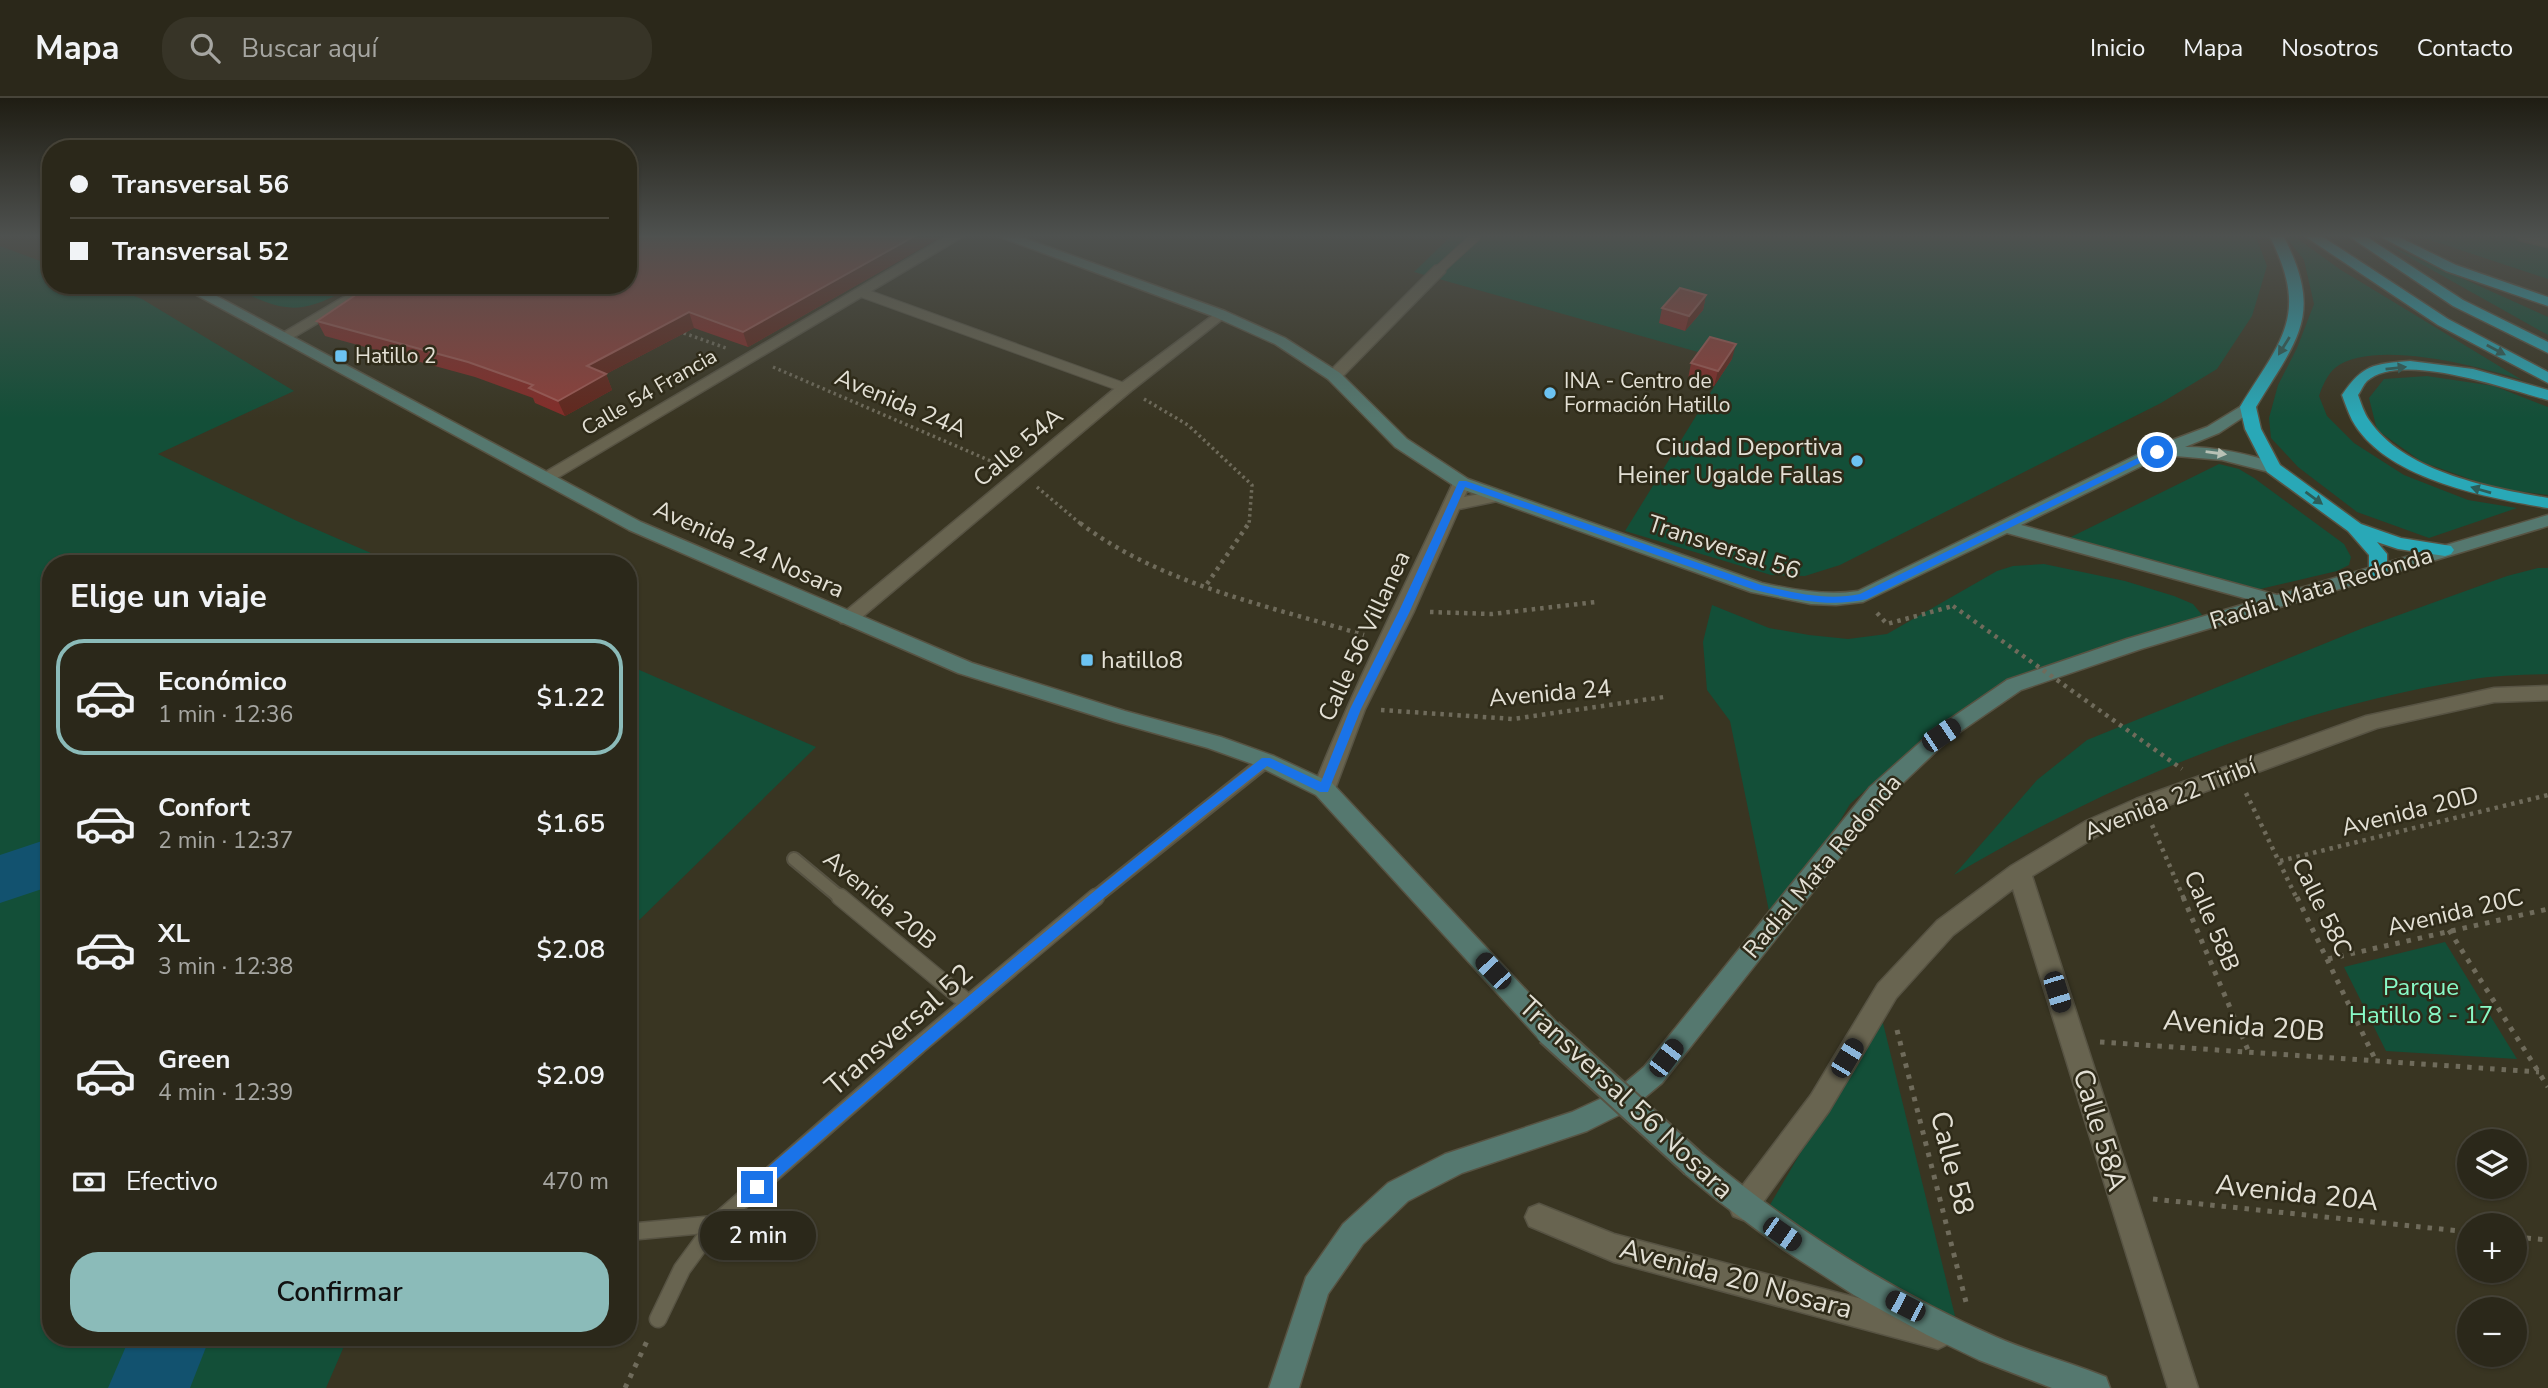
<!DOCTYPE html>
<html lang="es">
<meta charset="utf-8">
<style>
body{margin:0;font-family:"Nunito Sans",sans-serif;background:#373427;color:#f1f3f6;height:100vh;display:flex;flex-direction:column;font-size:26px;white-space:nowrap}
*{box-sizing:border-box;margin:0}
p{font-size:23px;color:#a6a6a2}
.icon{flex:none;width:38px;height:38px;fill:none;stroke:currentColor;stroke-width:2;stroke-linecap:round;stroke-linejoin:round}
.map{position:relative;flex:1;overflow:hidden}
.sheet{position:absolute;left:42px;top:457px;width:595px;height:791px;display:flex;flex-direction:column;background:#2b281a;border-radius:28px;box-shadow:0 2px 5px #0004,0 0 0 2px #474439}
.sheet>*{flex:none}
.banner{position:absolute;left:42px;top:42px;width:595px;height:154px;border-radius:28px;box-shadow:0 2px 5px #0004,0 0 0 2px #474439;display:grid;align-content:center;height:154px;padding:0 28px;background:#2b281a}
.tools{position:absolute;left:2457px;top:1031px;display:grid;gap:14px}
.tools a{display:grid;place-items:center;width:70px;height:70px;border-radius:50%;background:#2b281a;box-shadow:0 2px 5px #0004,0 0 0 2px #474439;font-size:35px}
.end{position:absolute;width:32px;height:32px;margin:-16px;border:9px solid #1a73e8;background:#fff;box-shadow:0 0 0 4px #fff}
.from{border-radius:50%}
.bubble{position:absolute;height:49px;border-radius:24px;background:#2b281a;box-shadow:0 2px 5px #0004,0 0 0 2px #474439;font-size:23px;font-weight:600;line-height:49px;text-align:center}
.car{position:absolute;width:21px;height:42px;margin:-21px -10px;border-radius:9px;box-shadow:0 0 5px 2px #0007;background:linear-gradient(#222 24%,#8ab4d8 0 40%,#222 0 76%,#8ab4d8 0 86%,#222 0)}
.banner b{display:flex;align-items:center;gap:24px;height:66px;font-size:26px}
.banner b+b{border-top:2px solid #474439}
.banner i{width:18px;height:18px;background:#f1f3f6}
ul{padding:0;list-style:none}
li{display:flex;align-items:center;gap:21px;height:116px;margin:0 14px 10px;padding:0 14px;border:4px solid transparent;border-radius:28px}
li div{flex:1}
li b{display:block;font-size:26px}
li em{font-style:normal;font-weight:600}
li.on{border-color:#8bbbb9}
li>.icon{width:63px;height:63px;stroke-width:1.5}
h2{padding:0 28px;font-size:32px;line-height:84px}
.pay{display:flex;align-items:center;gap:18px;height:77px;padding:0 28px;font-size:26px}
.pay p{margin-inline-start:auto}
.button{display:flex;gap:14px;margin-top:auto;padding:14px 28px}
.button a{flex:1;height:80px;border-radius:28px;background:#8bbbb9;color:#111;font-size:28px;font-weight:600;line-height:80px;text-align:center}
header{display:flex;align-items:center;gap:42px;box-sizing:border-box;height:98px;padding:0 35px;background:#2b281a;border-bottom:2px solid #474439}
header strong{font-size:33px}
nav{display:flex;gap:38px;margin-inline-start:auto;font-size:24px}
.search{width:490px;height:63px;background:#373427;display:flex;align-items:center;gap:18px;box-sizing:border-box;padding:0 24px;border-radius:28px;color:#a6a6a2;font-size:26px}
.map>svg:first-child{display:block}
.green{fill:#134f38}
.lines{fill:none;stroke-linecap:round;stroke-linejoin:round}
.river{fill:#12526f;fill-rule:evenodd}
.lane-far2-casing{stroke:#575343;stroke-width:11}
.lane-far1-casing{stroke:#575343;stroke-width:16}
.lane-casing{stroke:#575343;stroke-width:19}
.street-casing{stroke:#575343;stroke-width:3}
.secondary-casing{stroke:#575343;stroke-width:3}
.highway-casing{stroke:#575343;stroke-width:3}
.path-far2{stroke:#6f6b5b;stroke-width:3.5;stroke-dasharray:2.5 3.5;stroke-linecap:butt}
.path-far1{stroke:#6f6b5b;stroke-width:4.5;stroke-dasharray:3.5 5;stroke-linecap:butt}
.path{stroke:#6f6b5b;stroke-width:5;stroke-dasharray:4.5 7;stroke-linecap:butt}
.lane-far2{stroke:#686450;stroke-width:9}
.lane-far1{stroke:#686450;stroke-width:12}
.lane{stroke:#686450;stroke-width:16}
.street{fill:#686450;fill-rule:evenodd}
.secondary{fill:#55786f;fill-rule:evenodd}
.highway{fill:#29a8b7;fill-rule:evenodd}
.secondary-bridge-casing{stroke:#575343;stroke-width:30;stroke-linecap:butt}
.path-bridge{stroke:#6f6b5b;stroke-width:4.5;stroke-dasharray:3.5 5;stroke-linecap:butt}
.secondary-bridge{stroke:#55786f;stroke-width:26}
.wall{fill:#842d29}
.shaded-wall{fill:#62281e}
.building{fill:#8e403b;stroke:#9c5954;stroke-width:2}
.oneway{fill:#2d5d58}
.oneway2{fill:#b8c1b6}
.route{fill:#1a73e8}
.poi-dot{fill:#6cc3f2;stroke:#2f2b19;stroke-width:2.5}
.labels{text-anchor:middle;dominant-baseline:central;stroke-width:5;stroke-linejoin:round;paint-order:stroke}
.far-poi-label{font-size:21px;fill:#e3e0d5;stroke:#2f2b19;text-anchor:start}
.far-street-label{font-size:21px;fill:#e3e0d5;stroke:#2f2b19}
.street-label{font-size:24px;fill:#e3e0d5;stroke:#2f2b19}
.poi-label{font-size:24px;fill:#e3e0d5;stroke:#2f2b19;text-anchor:end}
.park-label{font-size:24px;fill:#88fac7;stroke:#2f2b19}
.near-street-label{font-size:28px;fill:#e3e0d5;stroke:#2f2b19}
</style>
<header>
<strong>Mapa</strong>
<div class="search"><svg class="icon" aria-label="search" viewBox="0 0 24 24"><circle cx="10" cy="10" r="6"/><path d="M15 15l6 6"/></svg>Buscar aquí</div>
<nav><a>Inicio</a><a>Mapa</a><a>Nosotros</a><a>Contacto</a></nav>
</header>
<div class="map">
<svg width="2548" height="1290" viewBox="0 0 2548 1290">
<rect width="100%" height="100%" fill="#393522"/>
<!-- green -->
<g class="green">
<polygon points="1450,139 2256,139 2267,168 2252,218 2217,271 2161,305 1840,467 1805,478 1771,477 1625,433 1730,263 1414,174"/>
<path d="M2286,139H2295L2341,172L2522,282C2481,269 2373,240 2335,270C2327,277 2322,289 2319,298L2327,318L2354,345L2404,377L2468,402L2517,410L2429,440L2357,414L2298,369L2271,340L2269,320L2278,287L2297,250L2314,206L2304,162Z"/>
<polygon points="2421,139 2514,139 2548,148 2548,181"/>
<polygon points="2384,145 2548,219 2548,237"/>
<polygon points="0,148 51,167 51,187 105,187 142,201 294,293 158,356 297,423 394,465 51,466 51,1239 348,1239 326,1290 0,1290"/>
<path d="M227,187H323L344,193C293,221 277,210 227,187Z"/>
<polygon points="2427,278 2494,288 2548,309 2548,397 2495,390 2422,364 2377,332 2369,300 2384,281"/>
<polygon points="2219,366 2239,371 2254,380 2344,446 2351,459 2349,467 2337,473 2256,492 2077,446 2071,439"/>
<polygon points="2044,466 2125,483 2174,498 2193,506 2203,518 2197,528 2064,566 1958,618 1908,654 1850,706 1824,750 1769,813 1730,623 1707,592 1703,544 1712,507 1769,530 1809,537 1848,541 1887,536 1997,473 2013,468"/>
<path d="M2538,470H2548V576C2522,577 2494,577 2468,582C2287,611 2111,684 1954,777L2037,682L2087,642L2363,530L2507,478Z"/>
<polygon points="628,567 816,649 628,833"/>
<polygon points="2445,844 2517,961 2386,953 2344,869"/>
<polygon points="1881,917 1957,1226 1767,1112"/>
</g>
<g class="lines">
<!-- river -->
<g class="river">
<polygon points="51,740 51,788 0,805 0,757"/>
<polygon points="130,1239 210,1239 190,1290 108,1290"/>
</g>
<defs>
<g id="lane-far2">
<polyline points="1440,171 1475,139"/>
<polyline points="863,195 1125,290"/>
</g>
<g id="lane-far1">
<polyline points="794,761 842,801"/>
<polyline points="1093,801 1266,663"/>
</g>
<g id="lane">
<polyline points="840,799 968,905"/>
<polyline points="628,1134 715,1126"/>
<polyline points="658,1221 682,1171 715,1126 918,948 1096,799"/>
</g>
<g id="street">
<polygon points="945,139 962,139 552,383 546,384 537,379"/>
<polygon points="2517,139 2548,141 2548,149 2519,142"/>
<polygon points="1440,167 1445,168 1445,174 1340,281 1328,281 1326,278 1328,275 1435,168"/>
<polygon points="364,187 382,187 289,242 279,242 276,239"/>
<polygon points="1220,212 1227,216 1225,219 1131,293 855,525 841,525 838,521 841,517 1119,287"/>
<path d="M1462,380L1471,385L1464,399L1496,393L1505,398L1502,402L1459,411L1414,513L1365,611L1335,691L1332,697L1324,699L1316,697L1313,691C1354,587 1406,487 1453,385Z"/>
<polygon points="2548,588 2548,602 2494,604 2377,630 2152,713 2102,735 2032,778 2198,1290 2168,1290 2013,791 1953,837 1896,900 1829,1013 1753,1118 1743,1122 1733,1118 1729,1109 1733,1100 1811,997 1878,886 1937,823 2011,768 2086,723 2136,701 2366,618 2494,590"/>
<polygon points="1539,1106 1614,1136 1938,1221 1948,1226 1953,1236 1948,1246 1938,1251 1614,1164 1529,1128 1525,1119 1529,1110"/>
</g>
<g id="secondary">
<path d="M1000,139H1021L1225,213L1285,240L1340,275L1407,341L1468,381L1762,485C1794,492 1826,498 1858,493L2151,350L2207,329L2248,304L2254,306L2256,309L2254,312L2219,335L2185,349C2218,349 2248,356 2279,366L2281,370L2279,374L2273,375L2222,362L2164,357L2021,427L2277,497L2548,417V428L2141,551L2021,592L1948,642L1886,701L1662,985L1631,1011L1587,1033L1462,1075L1408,1103L1363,1146L1328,1196L1299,1290H1269L1306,1179L1343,1126L1388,1085L1445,1056L1572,1014L1613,995L1644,969L1870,689L1934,632L2007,582L2127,541L2255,503L2007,435L1863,504L1836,507L1811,506L1751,494L1456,389L1395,349L1328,281L1275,246L1215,219Z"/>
<polygon points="178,187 196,187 641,424 972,565 1125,613 1221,639 1274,658 1332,685 1558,926 1562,934 1558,942 1549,945 1540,942 1316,697 1258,668 1208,650 1115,624 958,575 629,432"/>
<path d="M1694,1053L1704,1057C1793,1130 1890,1193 1996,1239C2032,1255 2070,1264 2106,1279L2110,1290H2052L1979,1262L1927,1237L1854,1197L1784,1152L1717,1102L1684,1075L1680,1066L1684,1057Z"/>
</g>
<g id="highway">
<path d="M2270,139H2284C2324,218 2297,241 2256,309L2261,331L2280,367L2361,426L2401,440L2451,448L2454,452L2451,456L2445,458L2398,451L2377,444L2387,456V473L2378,479L2371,477L2369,473V457L2348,433L2267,374L2245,331L2240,309C2281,242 2310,218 2270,139Z"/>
<polygon points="2306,139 2323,139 2448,221 2548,274 2548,285 2438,227"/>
<polygon points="2350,139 2367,139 2463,202 2548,244 2548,255 2453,208"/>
<polygon points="2381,139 2399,139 2456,167 2548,199 2548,208 2446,173"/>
<path d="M2410,263L2473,271L2548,292V302C2509,292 2401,252 2367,283C2363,287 2361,293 2358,297C2361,305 2364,315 2369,322C2404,374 2490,390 2548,400V410C2488,400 2384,381 2352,322C2348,314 2345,305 2342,297C2363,266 2374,266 2410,263Z"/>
</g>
</defs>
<!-- lane-far2 casing -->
<use href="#lane-far2" class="lane-far2-casing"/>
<!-- lane-far1 casing -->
<use href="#lane-far1" class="lane-far1-casing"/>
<!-- lane casing -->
<use href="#lane" class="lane-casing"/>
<!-- street casing -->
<use href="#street" class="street-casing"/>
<!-- secondary casing -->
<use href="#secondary" class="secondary-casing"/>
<!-- highway casing -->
<use href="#highway" class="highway-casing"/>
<!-- path-far2 -->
<g class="path-far2">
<polyline points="678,233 726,250"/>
<polyline points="773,269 1000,367"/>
<polyline points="1144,301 1188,327 1252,387 1249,427"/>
<polyline points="1037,389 1082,427"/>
</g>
<!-- path-far1 -->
<g class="path-far1">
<path d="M1080,425C1160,486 1269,508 1364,537"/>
<polyline points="1207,486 1249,425"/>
<polyline points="1430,514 1492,516 1596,504"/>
<polyline points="1877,515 1887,526 1953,508"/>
<polyline points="1381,612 1513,621 1664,599"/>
<polyline points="2246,695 2297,801"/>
<polyline points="2152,727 2184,801"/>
<polyline points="2280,763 2548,697"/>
</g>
<!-- path -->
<g class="path">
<polyline points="2183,799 2248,952"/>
<polyline points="2297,799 2375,961"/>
<polyline points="2449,832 2548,989"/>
<polyline points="2328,861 2548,811"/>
<polyline points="1897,932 1967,1208"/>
<polyline points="2100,944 2539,974"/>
<polyline points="2153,1101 2469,1134"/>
<polyline points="2515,1139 2548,1142"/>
<polyline points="625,1290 648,1241"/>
</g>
<!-- lane-far2 -->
<use href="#lane-far2" class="lane-far2"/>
<!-- lane-far1 -->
<use href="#lane-far1" class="lane-far1"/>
<!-- lane -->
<use href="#lane" class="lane"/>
<!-- street -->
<use href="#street" class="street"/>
<!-- secondary -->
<use href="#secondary" class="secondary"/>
<!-- highway -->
<use href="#highway" class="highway"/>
<defs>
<polyline id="secondary-bridge" points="1549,934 1694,1066"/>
</defs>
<!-- secondary-bridge casing -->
<use href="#secondary-bridge" class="secondary-bridge-casing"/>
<!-- path-bridge -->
<polyline class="path-bridge" points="1953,508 2182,671"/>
<!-- secondary-bridge -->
<use href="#secondary-bridge" class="secondary-bridge"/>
</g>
<!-- wall -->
<g class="wall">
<polygon points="628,139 941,139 748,249 694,230 606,276 612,292 565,318 535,305 533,300 475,279 325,238 317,223 362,192 360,187 628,187"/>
<polygon points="325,187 359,187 347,194"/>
<polygon points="1706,197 1703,212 1685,233 1659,225 1662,210"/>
<polygon points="1732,261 1714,288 1688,281 1691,265"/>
</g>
<!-- shaded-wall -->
<g class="shaded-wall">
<polygon points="913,139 941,139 748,249 743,234"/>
<polygon points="343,187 359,187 347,194"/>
<polygon points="1706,197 1703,212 1685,233 1689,218"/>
<polygon points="689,214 694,230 606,276 612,292 565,318 558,303 587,268"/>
<polygon points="1736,246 1732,261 1714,288 1718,273"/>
</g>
<!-- building -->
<g class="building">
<polygon points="628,139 913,139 743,234 689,214 587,268 606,276 558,303 529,290 533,287 468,264 317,223 369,188 367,187 628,187"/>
<polygon points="1680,190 1706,197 1689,218 1662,210"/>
<polygon points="1710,239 1736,246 1718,273 1691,265"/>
</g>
<!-- one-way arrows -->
<defs><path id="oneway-solid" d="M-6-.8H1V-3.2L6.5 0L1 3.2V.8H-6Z" transform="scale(1.75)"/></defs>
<g class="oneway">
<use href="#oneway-solid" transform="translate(2284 248) rotate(122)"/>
<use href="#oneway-solid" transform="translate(2496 252) rotate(28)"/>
<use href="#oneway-solid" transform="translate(2396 270) rotate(-6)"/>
<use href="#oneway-solid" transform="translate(2481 392) rotate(-164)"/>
<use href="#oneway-solid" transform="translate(2314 400) rotate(36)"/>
</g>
<use class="oneway2" href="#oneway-solid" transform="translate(2216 355) rotate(8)"/>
<!-- sky -->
<linearGradient id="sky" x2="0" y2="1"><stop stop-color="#1f1d13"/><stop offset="0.43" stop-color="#4e514f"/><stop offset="1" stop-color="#4e514f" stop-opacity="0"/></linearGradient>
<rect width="2548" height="320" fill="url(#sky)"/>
<!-- route -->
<path class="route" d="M2154,352L2162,354L1867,501C1829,510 1792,501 1755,492L1465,389L1410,513L1361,611L1328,694H1320L1267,668C1093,804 928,949 762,1094H751L749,1089L751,1084C919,940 1086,795 1262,660H1270L1321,684L1350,611L1399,513L1459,383H1466L1761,487C1794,495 1827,503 1860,496Z"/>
<!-- markers -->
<g class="poi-dot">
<rect x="334" y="251" width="14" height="14" rx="3.5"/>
<circle cx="1550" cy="295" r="7"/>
<circle cx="1857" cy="363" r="7"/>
<rect x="1080" y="555" width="14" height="14" rx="3.5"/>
</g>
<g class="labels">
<!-- far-poi labels -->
<g class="far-poi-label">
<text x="355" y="258">Hatillo 2</text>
<text x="1564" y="283">INA - Centro de<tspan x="1564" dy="24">Formación Hatillo</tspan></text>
</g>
<!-- far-street labels -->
<g class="far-street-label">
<text transform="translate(649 294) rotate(-30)">Calle 54 Francia</text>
</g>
<!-- street labels -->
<g class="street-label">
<text transform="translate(901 305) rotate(23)">Avenida 24A</text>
<text transform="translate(1018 349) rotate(-40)">Calle 54A</text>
<text transform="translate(1724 449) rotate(18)">Transversal 56</text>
<text transform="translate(749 451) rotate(24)">Avenida 24 Nosara</text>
<text transform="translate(2321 490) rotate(-17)">Radial Mata Redonda</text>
<text transform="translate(1364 538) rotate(-65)">Calle 56 Villanea</text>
<text transform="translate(1550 595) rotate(-5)">Avenida 24</text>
<text transform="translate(2170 701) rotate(-22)">Avenida 22 Tiribí</text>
<text transform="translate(2410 713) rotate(-14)">Avenida 20D</text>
<text transform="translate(1822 768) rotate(-50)">Radial Mata Redonda</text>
<text transform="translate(880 802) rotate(40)">Avenida 20B</text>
<text transform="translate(2322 809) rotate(64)">Calle 58C</text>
<text transform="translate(2455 814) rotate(-13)">Avenida 20C</text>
<text transform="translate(2212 823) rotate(67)">Calle 58B</text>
</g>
<!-- poi labels -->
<g class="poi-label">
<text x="1843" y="349">Ciudad Deportiva<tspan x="1843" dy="28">Heiner Ugalde Fallas</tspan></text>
<text x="1101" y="562" text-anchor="start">hatillo8</text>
</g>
<!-- park labels -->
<g class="park-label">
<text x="2421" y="889">Parque<tspan x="2421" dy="28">Hatillo 8 - 17</tspan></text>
</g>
<!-- near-street labels -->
<g class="near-street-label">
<text transform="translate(2244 928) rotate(4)">Avenida 20B</text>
<text transform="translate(899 932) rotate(-41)">Transversal 52</text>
<text transform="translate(1626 1000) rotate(43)">Transversal 56 Nosara</text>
<text transform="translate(2100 1032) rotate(73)">Calle 58A</text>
<text transform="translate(1952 1065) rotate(76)">Calle 58</text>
<text transform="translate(2297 1095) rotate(6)">Avenida 20A</text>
<text transform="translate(1736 1181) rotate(15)">Avenida 20 Nosara</text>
</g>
</g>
</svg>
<div class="tools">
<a><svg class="icon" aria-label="layers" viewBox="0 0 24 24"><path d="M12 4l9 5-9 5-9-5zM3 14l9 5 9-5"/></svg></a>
<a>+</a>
<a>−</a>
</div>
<i class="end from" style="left:2157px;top:354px"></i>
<i class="end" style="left:757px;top:1089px"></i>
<div class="bubble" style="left:700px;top:1113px;width:116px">2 min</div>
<i class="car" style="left:1941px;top:637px;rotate:56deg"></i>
<i class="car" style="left:1493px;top:873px;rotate:317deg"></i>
<i class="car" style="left:2057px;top:894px;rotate:163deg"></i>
<i class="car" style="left:1666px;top:960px;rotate:37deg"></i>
<i class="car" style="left:1847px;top:960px;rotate:31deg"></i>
<i class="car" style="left:1782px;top:1136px;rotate:125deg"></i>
<i class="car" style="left:1905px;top:1208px;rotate:297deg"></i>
<div class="banner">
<b><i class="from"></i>Transversal 56</b>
<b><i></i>Transversal 52</b>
</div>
<section class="sheet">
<h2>Elige un viaje</h2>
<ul>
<li class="on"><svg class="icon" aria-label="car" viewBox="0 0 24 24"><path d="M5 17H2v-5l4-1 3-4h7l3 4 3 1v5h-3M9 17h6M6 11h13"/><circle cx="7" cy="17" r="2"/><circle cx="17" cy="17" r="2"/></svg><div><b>Económico</b><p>1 min · 12:36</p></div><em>$1.22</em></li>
<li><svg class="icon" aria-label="car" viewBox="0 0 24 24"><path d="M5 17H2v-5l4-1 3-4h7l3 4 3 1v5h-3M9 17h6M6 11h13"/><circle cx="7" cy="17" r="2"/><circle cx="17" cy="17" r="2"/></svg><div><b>Confort</b><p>2 min · 12:37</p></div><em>$1.65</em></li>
<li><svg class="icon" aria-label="car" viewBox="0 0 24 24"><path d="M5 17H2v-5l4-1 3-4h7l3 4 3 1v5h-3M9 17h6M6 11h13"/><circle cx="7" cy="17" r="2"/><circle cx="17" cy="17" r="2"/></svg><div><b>XL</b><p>3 min · 12:38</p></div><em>$2.08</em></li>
<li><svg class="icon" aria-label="car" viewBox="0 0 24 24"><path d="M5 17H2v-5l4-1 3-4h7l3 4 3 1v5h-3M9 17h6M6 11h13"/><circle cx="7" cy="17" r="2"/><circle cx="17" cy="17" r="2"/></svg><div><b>Green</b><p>4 min · 12:39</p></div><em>$2.09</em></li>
</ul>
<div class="pay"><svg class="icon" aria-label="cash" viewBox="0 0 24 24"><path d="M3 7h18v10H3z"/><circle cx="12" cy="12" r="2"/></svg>Efectivo<p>470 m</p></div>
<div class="button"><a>Confirmar</a></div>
</section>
</div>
